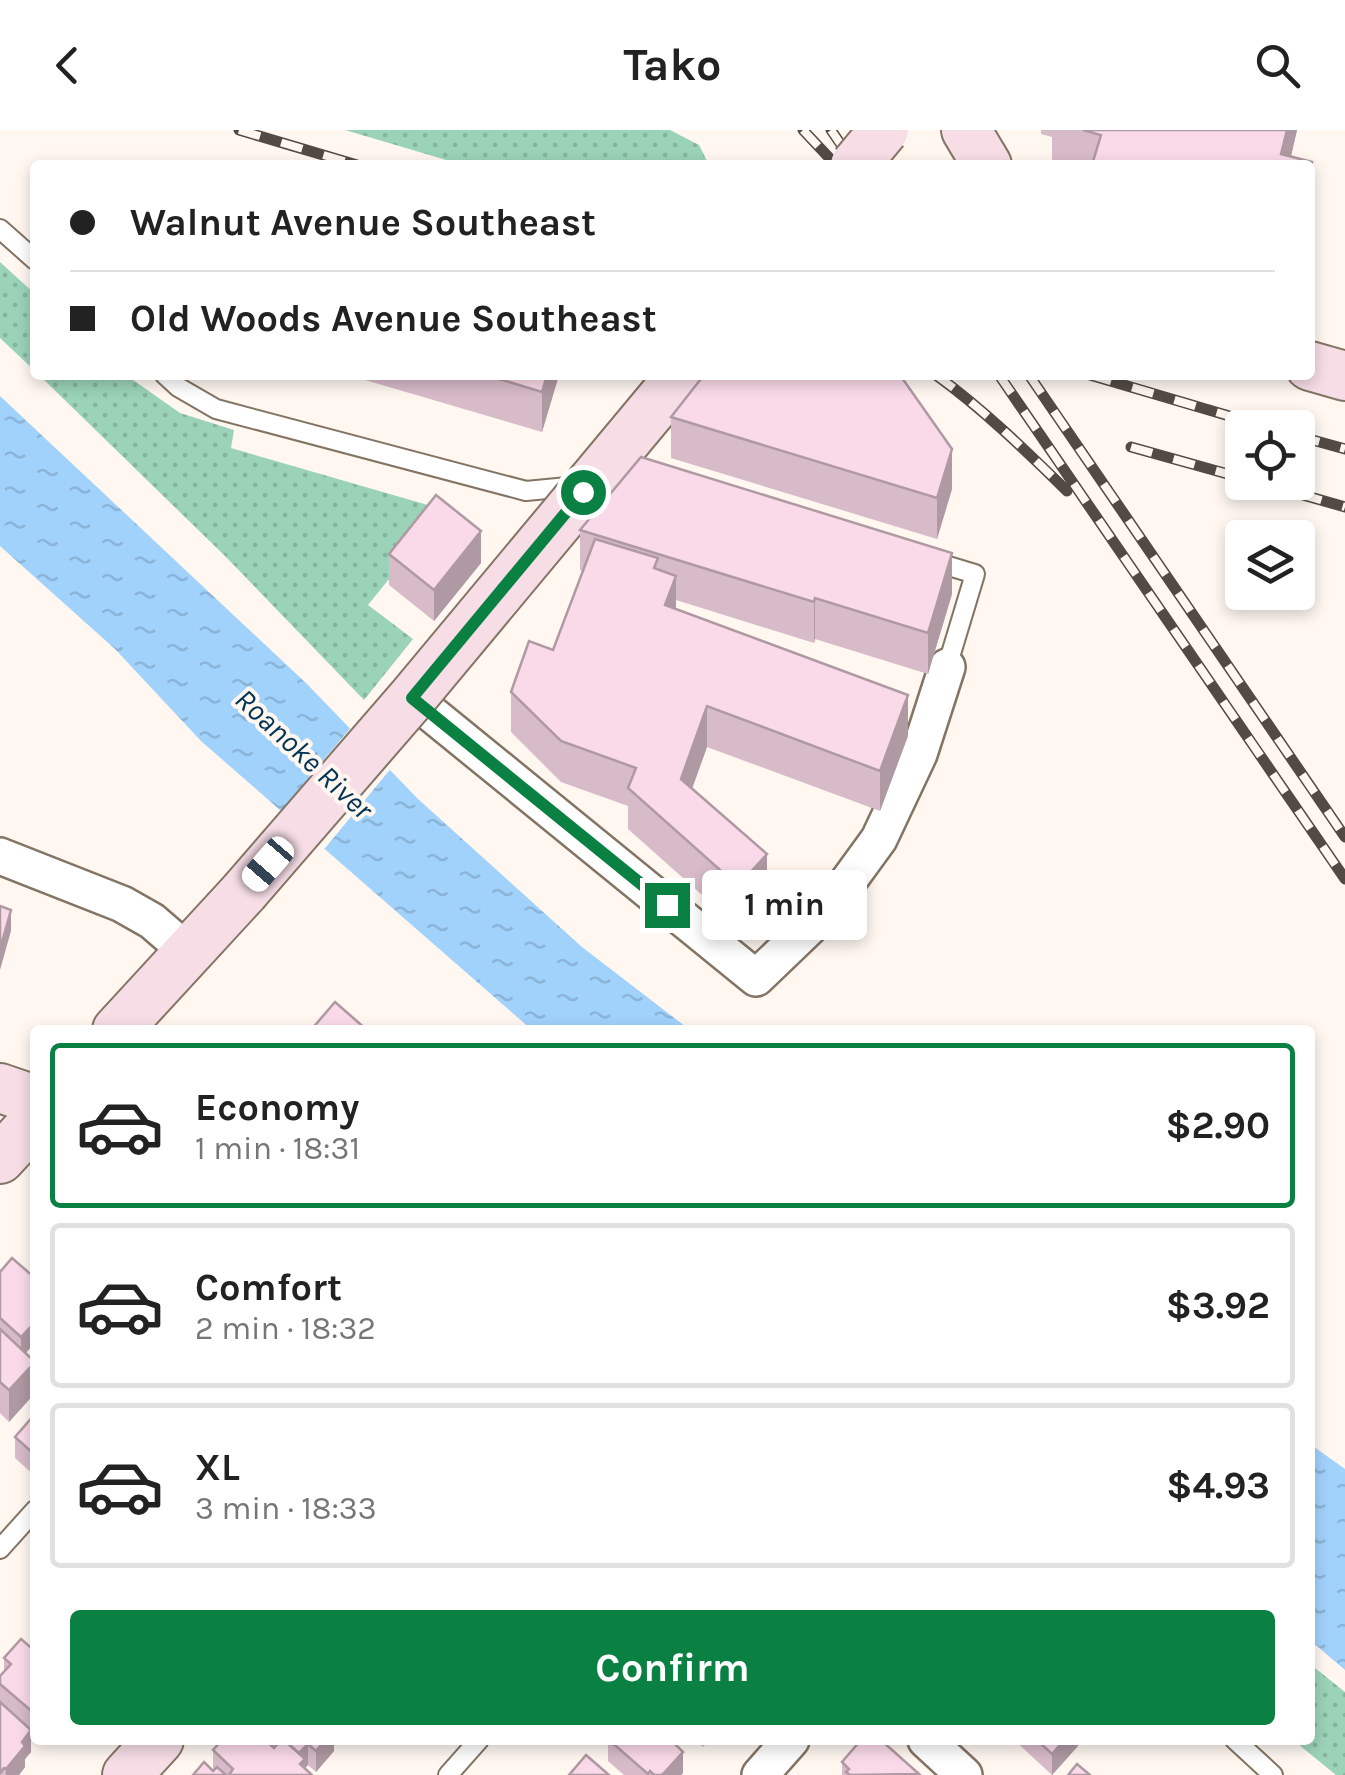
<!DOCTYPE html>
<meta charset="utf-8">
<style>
body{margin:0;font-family:Karla,sans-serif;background:#f6f6f6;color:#222;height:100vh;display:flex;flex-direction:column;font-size:38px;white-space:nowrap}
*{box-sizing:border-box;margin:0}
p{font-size:32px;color:#767676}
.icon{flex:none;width:55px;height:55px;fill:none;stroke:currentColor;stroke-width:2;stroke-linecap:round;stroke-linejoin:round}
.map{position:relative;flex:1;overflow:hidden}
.details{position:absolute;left:30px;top:895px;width:1285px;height:720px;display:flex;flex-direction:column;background:#fff;border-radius:10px;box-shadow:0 5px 15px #0003}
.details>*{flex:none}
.hud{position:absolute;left:30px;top:30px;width:1285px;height:220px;border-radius:10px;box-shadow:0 5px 15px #0003;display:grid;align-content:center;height:220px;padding:0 40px;background:#fff}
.buttons{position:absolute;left:1225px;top:280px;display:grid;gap:20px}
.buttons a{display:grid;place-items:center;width:90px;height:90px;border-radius:10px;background:#fff;box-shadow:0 5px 15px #0003;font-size:50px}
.end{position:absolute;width:45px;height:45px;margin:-22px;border:12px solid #0b8043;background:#fff;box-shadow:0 0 0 5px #fff}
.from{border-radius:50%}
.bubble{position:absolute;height:70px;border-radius:10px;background:#fff;box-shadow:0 5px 15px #0003;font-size:32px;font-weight:700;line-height:70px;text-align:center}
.car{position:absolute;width:30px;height:60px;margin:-30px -15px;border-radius:12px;box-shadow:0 0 8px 2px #0007;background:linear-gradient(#fff 24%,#345 0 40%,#fff 0 76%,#345 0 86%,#fff 0)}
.hud b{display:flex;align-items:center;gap:35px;height:95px;font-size:38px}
.hud b+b{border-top:2px solid #e0e0e0}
.hud i{width:25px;height:25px;background:#222}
ul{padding:18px 0 0;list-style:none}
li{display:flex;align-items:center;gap:30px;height:165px;margin:0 20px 15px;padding:0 20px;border:5px solid #e0e0e0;border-radius:10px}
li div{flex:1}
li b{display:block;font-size:38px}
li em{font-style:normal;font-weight:700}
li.on{border-color:#0b8043}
li>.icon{width:90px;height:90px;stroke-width:1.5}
.button{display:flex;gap:20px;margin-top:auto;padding:20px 40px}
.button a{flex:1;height:115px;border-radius:10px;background:#0b8043;color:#fff;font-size:40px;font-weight:700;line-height:115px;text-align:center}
header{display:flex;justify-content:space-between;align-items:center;height:130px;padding:0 40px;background:#fff;font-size:45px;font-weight:700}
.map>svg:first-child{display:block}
.grass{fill:url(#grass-dots)}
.water{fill:url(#water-ripples)}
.pier{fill:#fff7f0}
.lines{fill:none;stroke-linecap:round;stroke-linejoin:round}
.lane-casing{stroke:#837464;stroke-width:22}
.street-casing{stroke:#837464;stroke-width:40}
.secondary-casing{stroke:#837464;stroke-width:52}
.lane{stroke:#fff;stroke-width:18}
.street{stroke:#fff;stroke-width:35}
.secondary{stroke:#f6dde6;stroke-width:48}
.rail-casing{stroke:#524b45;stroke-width:11}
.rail{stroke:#fff7f0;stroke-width:8;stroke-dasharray:22;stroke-linecap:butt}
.secondary-bridge-casing{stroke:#837464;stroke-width:52;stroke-linecap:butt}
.secondary-bridge{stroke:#f6dde6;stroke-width:48}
.wall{fill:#d7bbc8}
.shaded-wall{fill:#af99a2}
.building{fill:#fadae8;stroke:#af99a2;stroke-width:2.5}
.route{stroke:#0b8043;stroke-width:12}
.labels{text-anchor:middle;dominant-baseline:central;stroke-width:8;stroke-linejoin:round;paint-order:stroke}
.water-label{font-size:30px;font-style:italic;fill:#023455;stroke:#fff7f0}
</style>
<header><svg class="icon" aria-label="back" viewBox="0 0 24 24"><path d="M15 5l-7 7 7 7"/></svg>Tako<svg class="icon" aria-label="search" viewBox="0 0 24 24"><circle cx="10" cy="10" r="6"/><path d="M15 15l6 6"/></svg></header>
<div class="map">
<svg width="1345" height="1645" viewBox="0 0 1345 1645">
<defs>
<pattern id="grass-dots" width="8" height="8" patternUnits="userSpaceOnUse" patternTransform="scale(2.5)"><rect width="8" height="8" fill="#9bd3b8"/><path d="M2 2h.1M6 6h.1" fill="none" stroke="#86b59e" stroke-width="1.8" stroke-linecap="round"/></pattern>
<pattern id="water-ripples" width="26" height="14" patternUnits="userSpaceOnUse" patternTransform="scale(2.5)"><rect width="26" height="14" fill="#a1d2fc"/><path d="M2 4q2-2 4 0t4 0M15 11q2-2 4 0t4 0" fill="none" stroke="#8bb4d8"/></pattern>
</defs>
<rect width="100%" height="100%" fill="#fff7f0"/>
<!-- grass -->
<g class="grass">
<polygon points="345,0 670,0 699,15 709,35 463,35"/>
<polygon points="0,132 35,164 35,241 0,208"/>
<polygon points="39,245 126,245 180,283 234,300 231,318 445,380 368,475 413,509 364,570 225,426"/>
<polygon points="1310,1534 1345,1562 1345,1645 1336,1645 1293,1610 1310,1610"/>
</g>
<!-- water -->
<g class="water">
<polygon points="0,266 308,555 418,669 582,817 690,900 532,900 201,611 115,519 0,416"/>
<polygon points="1310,1314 1345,1339 1345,1540 1310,1510"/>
</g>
<!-- pier -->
<polygon class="pier" points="353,595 393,636 321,723 278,684"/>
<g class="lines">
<defs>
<g id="lane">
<polyline points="0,99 35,130"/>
<polyline points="165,245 178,257 216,279 526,361 578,356"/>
<polyline points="932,431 975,444 947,537"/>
<polyline points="0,1419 35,1380"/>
<polyline points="1235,1610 1273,1645"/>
<polyline points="448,1645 479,1610"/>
</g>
<g id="street">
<polyline points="412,568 756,848 828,779 879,709 919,624 947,537"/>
<polyline points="0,726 122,774 152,791 188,822"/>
<polyline points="926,1610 964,1645"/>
<polyline points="760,1645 791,1610"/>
</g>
<g id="secondary">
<polyline points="966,0 987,35"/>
<polyline points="1310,236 1345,246"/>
<polyline points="117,900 244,762"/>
<polyline points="0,958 35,970"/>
<polyline points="0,1029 35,991"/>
<polyline points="127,1645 159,1610"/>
</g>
</defs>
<!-- lane casing -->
<use href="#lane" class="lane-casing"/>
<!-- street casing -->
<use href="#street" class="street-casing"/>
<!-- secondary casing -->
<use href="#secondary" class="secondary-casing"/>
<!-- lane -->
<use href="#lane" class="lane"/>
<!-- street -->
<use href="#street" class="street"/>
<!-- secondary -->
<use href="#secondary" class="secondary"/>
<defs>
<g id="rail">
<polyline points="239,0 357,35"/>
<polyline points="803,0 836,35"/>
<polyline points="831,0 855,35"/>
<polyline points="857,0 881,35"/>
<path d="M936,245C983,279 1025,320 1067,361"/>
<polyline points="999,245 1345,749"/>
<polyline points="1029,245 1345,707"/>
<polyline points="1090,245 1270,298"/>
<polyline points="1298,306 1345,319"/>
<polyline points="1131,317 1242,348"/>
<polyline points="1258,352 1345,377"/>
</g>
</defs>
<!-- rail casing -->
<use href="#rail" class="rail-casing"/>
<!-- rail -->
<use href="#rail" class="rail"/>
<defs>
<g id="secondary-bridge">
<polyline points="855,35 884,0"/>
<polyline points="244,762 412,568 681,245"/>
</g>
</defs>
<!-- secondary-bridge casing -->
<use href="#secondary-bridge" class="secondary-bridge-casing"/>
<!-- secondary-bridge -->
<use href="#secondary-bridge" class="secondary-bridge"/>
</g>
<!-- wall -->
<g class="wall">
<polygon points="1041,0 1297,0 1291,26 1312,32 1312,73 1310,80 1310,35 1062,35 1052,32 1052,7 1041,4"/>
<polygon points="348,245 559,245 542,302"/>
<polygon points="671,287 952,359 937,409 671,328"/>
<polygon points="580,400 952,464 928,544 815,509 814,513 676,470 676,479 908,606 880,681 707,617 692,659 767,765 738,797 628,699 628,676 561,652 511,602 511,562 553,520 583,441 580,440"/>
<polygon points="389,424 481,433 434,491 389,455"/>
<polygon points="0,1142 35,1148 35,1213 25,1223 35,1263 9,1292 0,1283"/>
<polygon points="35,1284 35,1346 15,1328 15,1307"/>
<polygon points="35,1498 35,1606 31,1603 31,1622 25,1629 25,1637 19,1645 0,1645 0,1546 4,1541 4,1528 33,1520 33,1500"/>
<polygon points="222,1610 334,1610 334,1621 316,1642 308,1635 305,1638 312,1645 193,1645 213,1641 213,1620"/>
<polygon points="608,1610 678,1616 683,1643 681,1645 624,1645 608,1631"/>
<polygon points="688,1610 710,1610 703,1617 696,1612 693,1615"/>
<polygon points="1014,1610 1078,1610 1078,1616 1052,1645"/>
<polygon points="842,1632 919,1645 842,1645"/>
</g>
<!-- shaded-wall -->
<g class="shaded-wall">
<polygon points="1287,0 1297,0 1289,35 1281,24"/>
<polygon points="1312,32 1312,73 1310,80 1310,40"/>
<polygon points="547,245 559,245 542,302 542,262"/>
<polygon points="952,319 952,359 937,409 937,368"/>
<polygon points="481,401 481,433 434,491 434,460"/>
<polygon points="952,423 952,464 928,544 928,503"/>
<polygon points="676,446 676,487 665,475"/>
<polygon points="815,468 815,509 814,513 814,472"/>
<polygon points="908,565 908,606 880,681 880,641"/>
<polygon points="707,576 707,617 681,689 681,649"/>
<polygon points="767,724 767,765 738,797 738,756"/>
<polygon points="11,780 11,801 0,840 0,819"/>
<polygon points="35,1192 35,1213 21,1228 21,1207"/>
<polygon points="35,1232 35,1263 9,1292 9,1260"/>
<polygon points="31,1600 31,1622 25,1629 25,1637 19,1645 6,1645 6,1639 22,1612"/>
<polygon points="325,1610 334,1610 334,1621 316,1642 316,1621"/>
<polygon points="1064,1610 1078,1610 1078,1616 1052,1645 1052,1624"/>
<polygon points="678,1612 678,1628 683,1622 683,1643 681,1645 662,1645"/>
<polygon points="308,1614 308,1635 305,1638 305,1645 298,1624"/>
</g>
<!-- building -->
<g class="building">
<polygon points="1083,0 1287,0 1281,24 1312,32 1310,40 1310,35 1092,35 1101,5"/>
<polygon points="486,245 547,245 542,262"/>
<polygon points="704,245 900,245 952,319 937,368 671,287"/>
<polygon points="641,327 952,423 928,503 815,468 814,472 580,400"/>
<polygon points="436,365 481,401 434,460 389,424"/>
<polygon points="595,409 658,428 654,438 676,446 665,475 908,565 880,641 707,576 681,649 767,724 738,756 628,658 636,638 561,611 511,562 529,511 553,520"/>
<polygon points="0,776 11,780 0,819"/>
<polygon points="335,872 367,900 311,900"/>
<polygon points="12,1128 35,1148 35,1192 21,1207 0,1188 0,1142"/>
<polygon points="0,1199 35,1232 9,1260 0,1252"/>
<polygon points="35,1284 35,1325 15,1307"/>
<polygon points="21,1509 35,1521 35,1584 0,1554 0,1546 11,1534 4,1528"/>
<polygon points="0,1572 31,1600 22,1612 25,1616 6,1639 4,1638 0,1643"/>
<polygon points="222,1610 265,1610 274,1618 281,1610 284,1610 305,1629 300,1634 312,1645 229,1645 233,1639 213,1620"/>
<polygon points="284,1610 325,1610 316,1621 308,1614 299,1623"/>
<polygon points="609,1610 676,1610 678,1612 675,1614 683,1622 662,1645 654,1645 650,1641 648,1644"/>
<polygon points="861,1610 881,1610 919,1644 850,1645 846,1642 849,1639 842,1632"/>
<polygon points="1037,1610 1064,1610 1052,1624"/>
<polygon points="586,1625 609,1645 569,1645"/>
<polygon points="204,1632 213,1641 217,1637 226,1645 193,1645"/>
<polygon points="1077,1634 1090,1645 1068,1645"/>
</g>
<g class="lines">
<!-- route -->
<polyline class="route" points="583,362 412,568 667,775"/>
</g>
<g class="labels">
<!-- water labels -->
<g class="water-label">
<text transform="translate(304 624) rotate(43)">Roanoke River</text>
</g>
</g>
</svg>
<div class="buttons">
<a><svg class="icon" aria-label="locate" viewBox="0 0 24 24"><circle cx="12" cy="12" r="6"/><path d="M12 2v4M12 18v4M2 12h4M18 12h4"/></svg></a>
<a><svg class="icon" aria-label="layers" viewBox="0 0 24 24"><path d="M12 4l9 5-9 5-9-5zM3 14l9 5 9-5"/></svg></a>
</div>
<i class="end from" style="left:583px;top:362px"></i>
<i class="end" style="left:667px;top:775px"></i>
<div class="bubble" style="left:702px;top:740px;width:165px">1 min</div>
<i class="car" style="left:268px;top:734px;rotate:221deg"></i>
<div class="hud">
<b><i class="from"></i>Walnut Avenue Southeast</b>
<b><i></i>Old Woods Avenue Southeast</b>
</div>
<section class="details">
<ul>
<li class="on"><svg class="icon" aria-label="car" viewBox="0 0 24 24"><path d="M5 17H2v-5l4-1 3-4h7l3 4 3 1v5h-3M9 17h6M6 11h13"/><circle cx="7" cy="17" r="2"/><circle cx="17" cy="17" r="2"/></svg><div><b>Economy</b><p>1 min · 18:31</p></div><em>$2.90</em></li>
<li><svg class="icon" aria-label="car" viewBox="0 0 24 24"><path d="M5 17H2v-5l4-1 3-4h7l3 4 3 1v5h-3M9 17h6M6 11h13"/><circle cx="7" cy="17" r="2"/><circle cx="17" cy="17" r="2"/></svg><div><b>Comfort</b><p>2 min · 18:32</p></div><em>$3.92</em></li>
<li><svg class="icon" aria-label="car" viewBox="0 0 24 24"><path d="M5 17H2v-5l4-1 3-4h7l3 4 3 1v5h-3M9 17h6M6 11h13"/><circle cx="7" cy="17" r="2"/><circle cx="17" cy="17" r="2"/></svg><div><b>XL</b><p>3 min · 18:33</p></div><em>$4.93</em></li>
</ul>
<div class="button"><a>Confirm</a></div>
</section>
</div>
